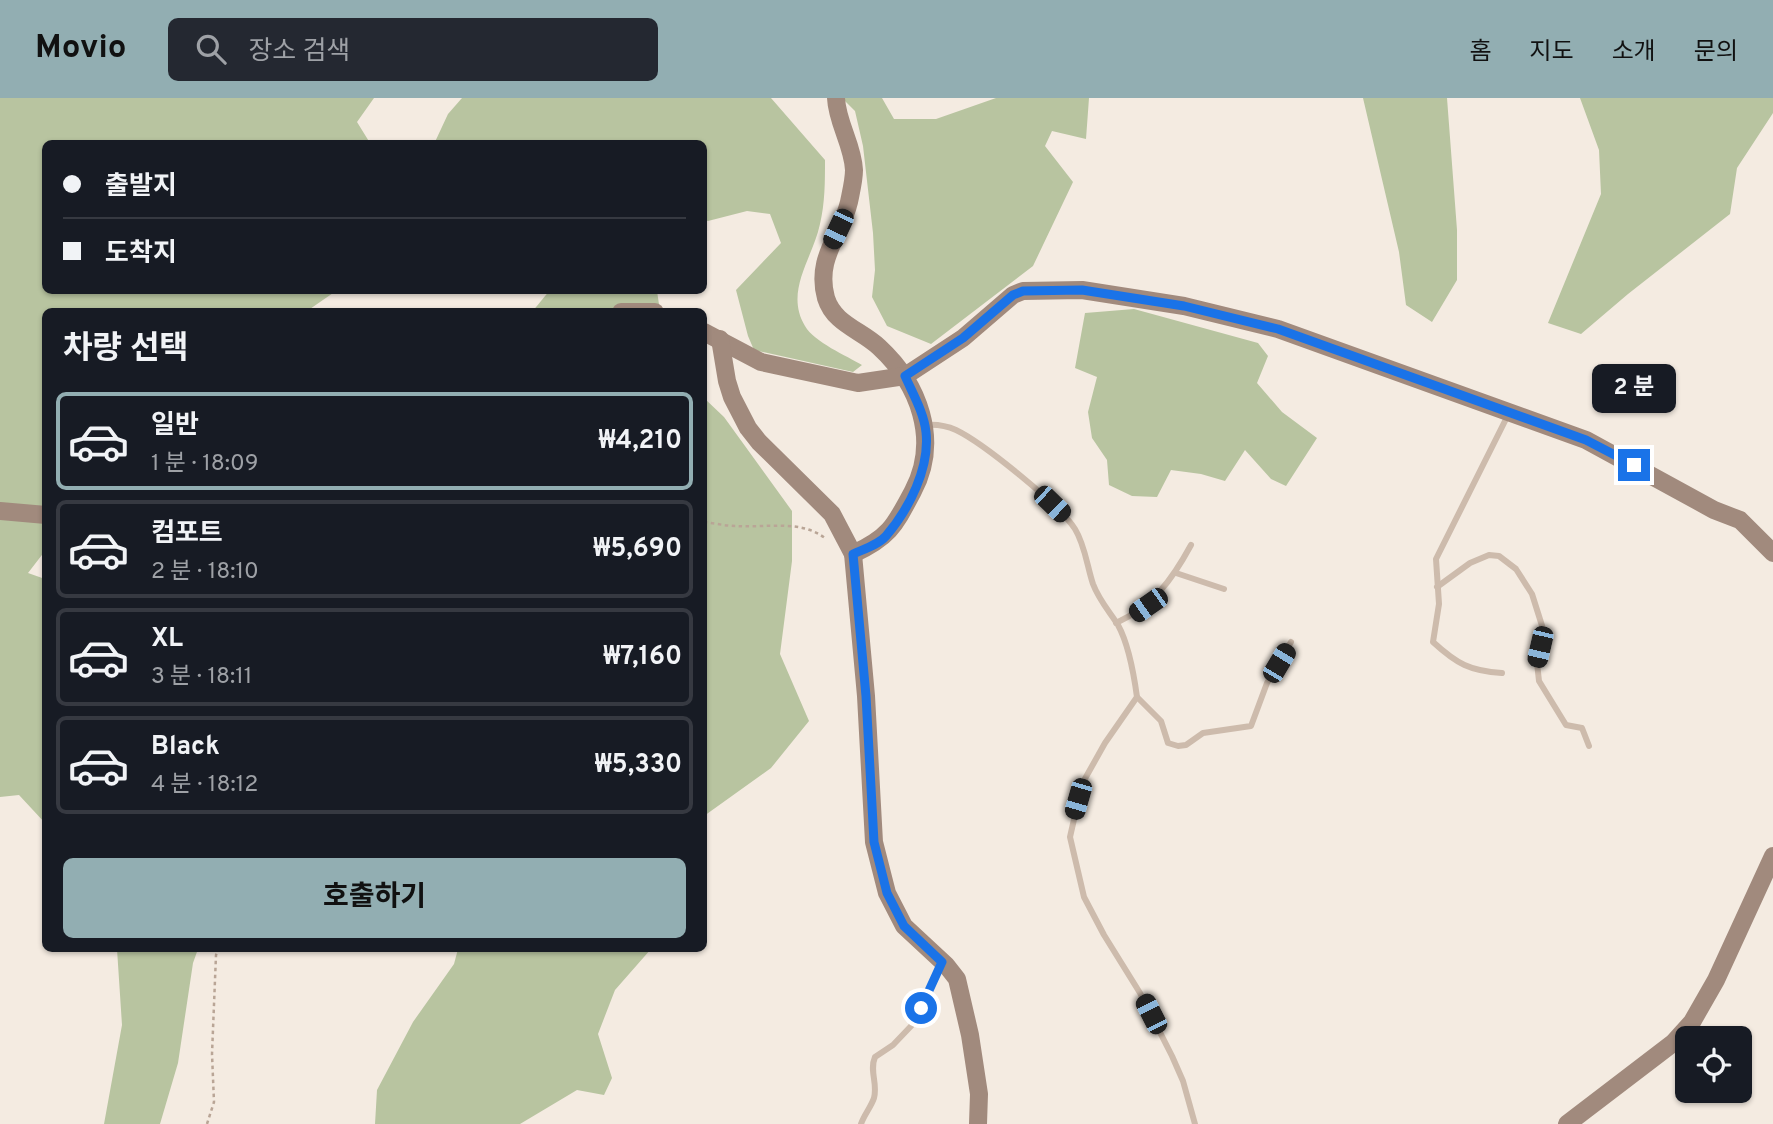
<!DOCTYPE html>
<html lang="ko">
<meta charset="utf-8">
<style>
body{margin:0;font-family:Overpass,"Noto Sans KR",sans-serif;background:#242831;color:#f1f3f6;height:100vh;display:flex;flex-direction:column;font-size:26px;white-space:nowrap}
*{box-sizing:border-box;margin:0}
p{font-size:23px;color:#9ea1a6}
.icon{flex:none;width:38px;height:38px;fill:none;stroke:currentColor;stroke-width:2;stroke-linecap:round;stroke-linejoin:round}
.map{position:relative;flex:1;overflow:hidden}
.sheet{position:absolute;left:42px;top:210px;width:665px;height:644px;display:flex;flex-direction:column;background:#171b24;border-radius:10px;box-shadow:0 2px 5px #0004}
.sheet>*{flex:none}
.hud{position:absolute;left:42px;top:42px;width:665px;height:154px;border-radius:10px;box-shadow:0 2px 5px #0004;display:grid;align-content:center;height:154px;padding:0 21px;background:#171b24}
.buttons{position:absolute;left:1675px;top:928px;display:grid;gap:14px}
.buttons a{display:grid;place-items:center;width:77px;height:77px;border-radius:10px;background:#171b24;box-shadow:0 2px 5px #0004;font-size:35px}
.end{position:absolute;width:32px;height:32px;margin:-16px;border:9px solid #1a73e8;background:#fff;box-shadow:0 0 0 4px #fff}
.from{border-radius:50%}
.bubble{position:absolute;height:49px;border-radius:10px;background:#171b24;box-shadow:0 2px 5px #0004;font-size:23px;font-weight:700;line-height:49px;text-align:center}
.car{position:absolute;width:21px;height:42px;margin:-21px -10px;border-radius:9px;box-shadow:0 0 5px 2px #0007;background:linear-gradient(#222 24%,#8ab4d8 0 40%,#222 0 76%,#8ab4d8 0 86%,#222 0)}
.hud b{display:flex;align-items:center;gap:24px;height:66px;font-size:26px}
.hud b+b{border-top:2px solid #363941}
.hud i{width:18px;height:18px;background:#f1f3f6}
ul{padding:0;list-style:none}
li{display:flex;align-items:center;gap:21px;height:98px;margin:0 14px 10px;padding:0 7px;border:4px solid #363941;border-radius:10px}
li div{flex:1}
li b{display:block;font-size:26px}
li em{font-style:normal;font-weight:700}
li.selected{border-color:#92aeb2}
li>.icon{width:63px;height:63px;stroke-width:1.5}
h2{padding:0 21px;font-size:32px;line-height:84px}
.button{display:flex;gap:14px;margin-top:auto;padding:14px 21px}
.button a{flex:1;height:80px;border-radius:10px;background:#92aeb2;color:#111;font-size:28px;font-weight:700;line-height:80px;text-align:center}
header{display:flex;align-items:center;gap:42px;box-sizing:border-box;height:98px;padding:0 35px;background:#92aeb2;color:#111}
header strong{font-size:33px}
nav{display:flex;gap:38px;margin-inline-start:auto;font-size:24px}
.search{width:490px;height:63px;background:#242831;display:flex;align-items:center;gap:18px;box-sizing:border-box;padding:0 24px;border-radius:10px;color:#9ea1a6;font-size:26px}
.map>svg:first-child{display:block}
.green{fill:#b8c4a0}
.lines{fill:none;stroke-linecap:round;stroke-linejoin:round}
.path{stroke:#b9a596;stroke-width:2.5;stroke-dasharray:3.5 3.5;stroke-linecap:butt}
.lane{stroke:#cdbbac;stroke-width:6}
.secondary{stroke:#a18a7d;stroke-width:18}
.route{stroke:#1a73e8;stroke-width:9}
</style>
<header>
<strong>Movio</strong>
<div class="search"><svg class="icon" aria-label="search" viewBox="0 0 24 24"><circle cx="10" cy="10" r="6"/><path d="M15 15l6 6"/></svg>장소 검색</div>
<nav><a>홈</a><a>지도</a><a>소개</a><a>문의</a></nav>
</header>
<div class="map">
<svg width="1773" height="1026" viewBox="0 0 1773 1026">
<rect width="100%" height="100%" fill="#f4ebe1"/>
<!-- green -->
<g class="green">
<polygon points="0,0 374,0 357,24 370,45 46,46 46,192 336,193 307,213 46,214 45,453 28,475 45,481 45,725 19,697 0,699"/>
<path d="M462,0H771L825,62C825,84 825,105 820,126C813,160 784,193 805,228C814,244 847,258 862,267L853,274L754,252L748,238L736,192L781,145L770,116L747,113L708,123L704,122V46H434L448,16Z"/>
<polygon points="842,0 882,0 894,21 936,21 996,0 1089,0 1086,41 1052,33 1045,48 1073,84 1033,168 931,246 887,228 872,199 875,172 873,135 863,48 855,13"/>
<polygon points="1363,0 1447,0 1457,132 1457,182 1432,224 1406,207 1399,154"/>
<polygon points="1580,0 1773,0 1773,15 1737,70 1730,116 1628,196 1581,236 1548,225 1601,96 1599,52"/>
<polygon points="550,192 657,193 660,213 532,214"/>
<polygon points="1134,211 1258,245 1268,258 1257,285 1282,314 1317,340 1286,388 1271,381 1245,352 1225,383 1201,376 1171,372 1157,399 1132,398 1109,387 1107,362 1092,340 1088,314 1097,279 1075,270 1085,215"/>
<polygon points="704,300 724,319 792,413 792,463 780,556 809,623 771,670 704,718"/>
<polygon points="117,851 198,851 193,865 178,965 160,1026 104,1026 122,927"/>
<polygon points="458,851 651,851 615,892 598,936 612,980 604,997 577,992 520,1026 375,1026 377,992 413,924 454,866"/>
</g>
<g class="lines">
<!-- path -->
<g class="path">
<path d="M704,424C714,425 725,428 736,428C766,430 802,421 826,441"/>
<polyline points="207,1026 214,1004 212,956 216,857 219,850"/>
</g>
<!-- lane -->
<g class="lane">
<path d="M925,327C936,326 945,327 956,332C983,345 1059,406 1075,431C1085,447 1087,468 1093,486C1099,502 1109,513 1118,527C1129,547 1134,577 1137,599L1105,645L1082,686L1070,739L1084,799L1104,837L1140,895L1172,958L1183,983L1195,1026"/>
<polyline points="1176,475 1224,491"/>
<polyline points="1437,489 1470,465 1489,457 1499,458 1516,471 1532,496 1544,534 1537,565 1539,583 1566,627 1582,630 1589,648"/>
<path d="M1116,525C1153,508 1172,482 1191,447"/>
<path d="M1502,575C1470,573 1457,566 1433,544L1439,506L1436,461L1508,317"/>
<polyline points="1137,599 1161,623 1168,645 1178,648 1186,647 1203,635 1251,628 1267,585 1291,544"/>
<path d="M861,1026C864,1017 871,1009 874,1000C878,985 869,973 875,959L893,947L913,926L942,865"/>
</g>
<!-- secondary -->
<g class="secondary">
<path d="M836,0C837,25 853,47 854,72C854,82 851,94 849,104C841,138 815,160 826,200C834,226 861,232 879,249C919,286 940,342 913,393C895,427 890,439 853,456"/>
<polyline points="621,214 655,214"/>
<polyline points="704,234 761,264 858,285 905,278 963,240 1013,197 1023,193 1082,192 1184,208 1278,231 1586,342 1714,412 1740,422 1773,455"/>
<polyline points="720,241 727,283 732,299 748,330 759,344 832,416 853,456 866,598 874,744 887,795 904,828 946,867 957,881 970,937 979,996 978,1026"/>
<polyline points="0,413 46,417"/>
<polyline points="1567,1026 1673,945 1692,924 1716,882 1773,758"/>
</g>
</g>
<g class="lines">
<!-- route -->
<path class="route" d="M921,910L942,864L904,828L887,795L874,744L866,598L853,456C864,451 878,447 886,438C909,411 930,370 926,334C924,315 913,296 905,278L963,240L1013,197L1023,193L1082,192L1184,208L1278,231L1586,342L1634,367"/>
</g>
</svg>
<div class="buttons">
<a><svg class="icon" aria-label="locate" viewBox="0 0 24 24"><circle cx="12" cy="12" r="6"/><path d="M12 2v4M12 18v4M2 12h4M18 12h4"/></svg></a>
</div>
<i class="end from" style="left:921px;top:910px"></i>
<i class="end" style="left:1634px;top:367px"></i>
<div class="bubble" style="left:1592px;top:266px;width:84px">2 분</div>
<i class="car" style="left:838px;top:131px;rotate:205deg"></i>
<i class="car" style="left:1052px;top:406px;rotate:134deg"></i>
<i class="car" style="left:1148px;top:507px;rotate:235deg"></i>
<i class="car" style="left:1540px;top:549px;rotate:193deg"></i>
<i class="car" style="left:1279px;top:565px;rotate:31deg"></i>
<i class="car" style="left:1078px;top:701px;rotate:196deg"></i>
<i class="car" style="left:1151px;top:916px;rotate:333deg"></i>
<div class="hud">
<b><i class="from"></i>출발지</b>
<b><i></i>도착지</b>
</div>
<section class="sheet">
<h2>차량 선택</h2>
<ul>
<li class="selected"><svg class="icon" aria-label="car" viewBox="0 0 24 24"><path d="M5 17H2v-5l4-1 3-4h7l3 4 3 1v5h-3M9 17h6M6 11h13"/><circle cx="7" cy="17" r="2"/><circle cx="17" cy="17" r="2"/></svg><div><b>일반</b><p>1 분 · 18:09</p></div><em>₩4,210</em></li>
<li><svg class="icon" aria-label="car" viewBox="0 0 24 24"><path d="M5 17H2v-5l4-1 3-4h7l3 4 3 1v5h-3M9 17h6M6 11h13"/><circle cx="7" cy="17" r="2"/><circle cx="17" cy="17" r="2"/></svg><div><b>컴포트</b><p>2 분 · 18:10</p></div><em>₩5,690</em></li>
<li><svg class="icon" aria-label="car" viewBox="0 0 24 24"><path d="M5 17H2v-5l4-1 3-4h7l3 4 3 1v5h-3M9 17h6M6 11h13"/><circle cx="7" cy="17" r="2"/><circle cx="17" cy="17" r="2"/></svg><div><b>XL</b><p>3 분 · 18:11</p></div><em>₩7,160</em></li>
<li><svg class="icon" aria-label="car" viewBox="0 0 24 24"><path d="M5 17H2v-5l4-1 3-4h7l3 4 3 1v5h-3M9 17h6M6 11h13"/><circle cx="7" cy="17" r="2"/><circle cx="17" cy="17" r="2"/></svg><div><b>Black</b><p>4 분 · 18:12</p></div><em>₩5,330</em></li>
</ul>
<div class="button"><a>호출하기</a></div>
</section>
</div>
